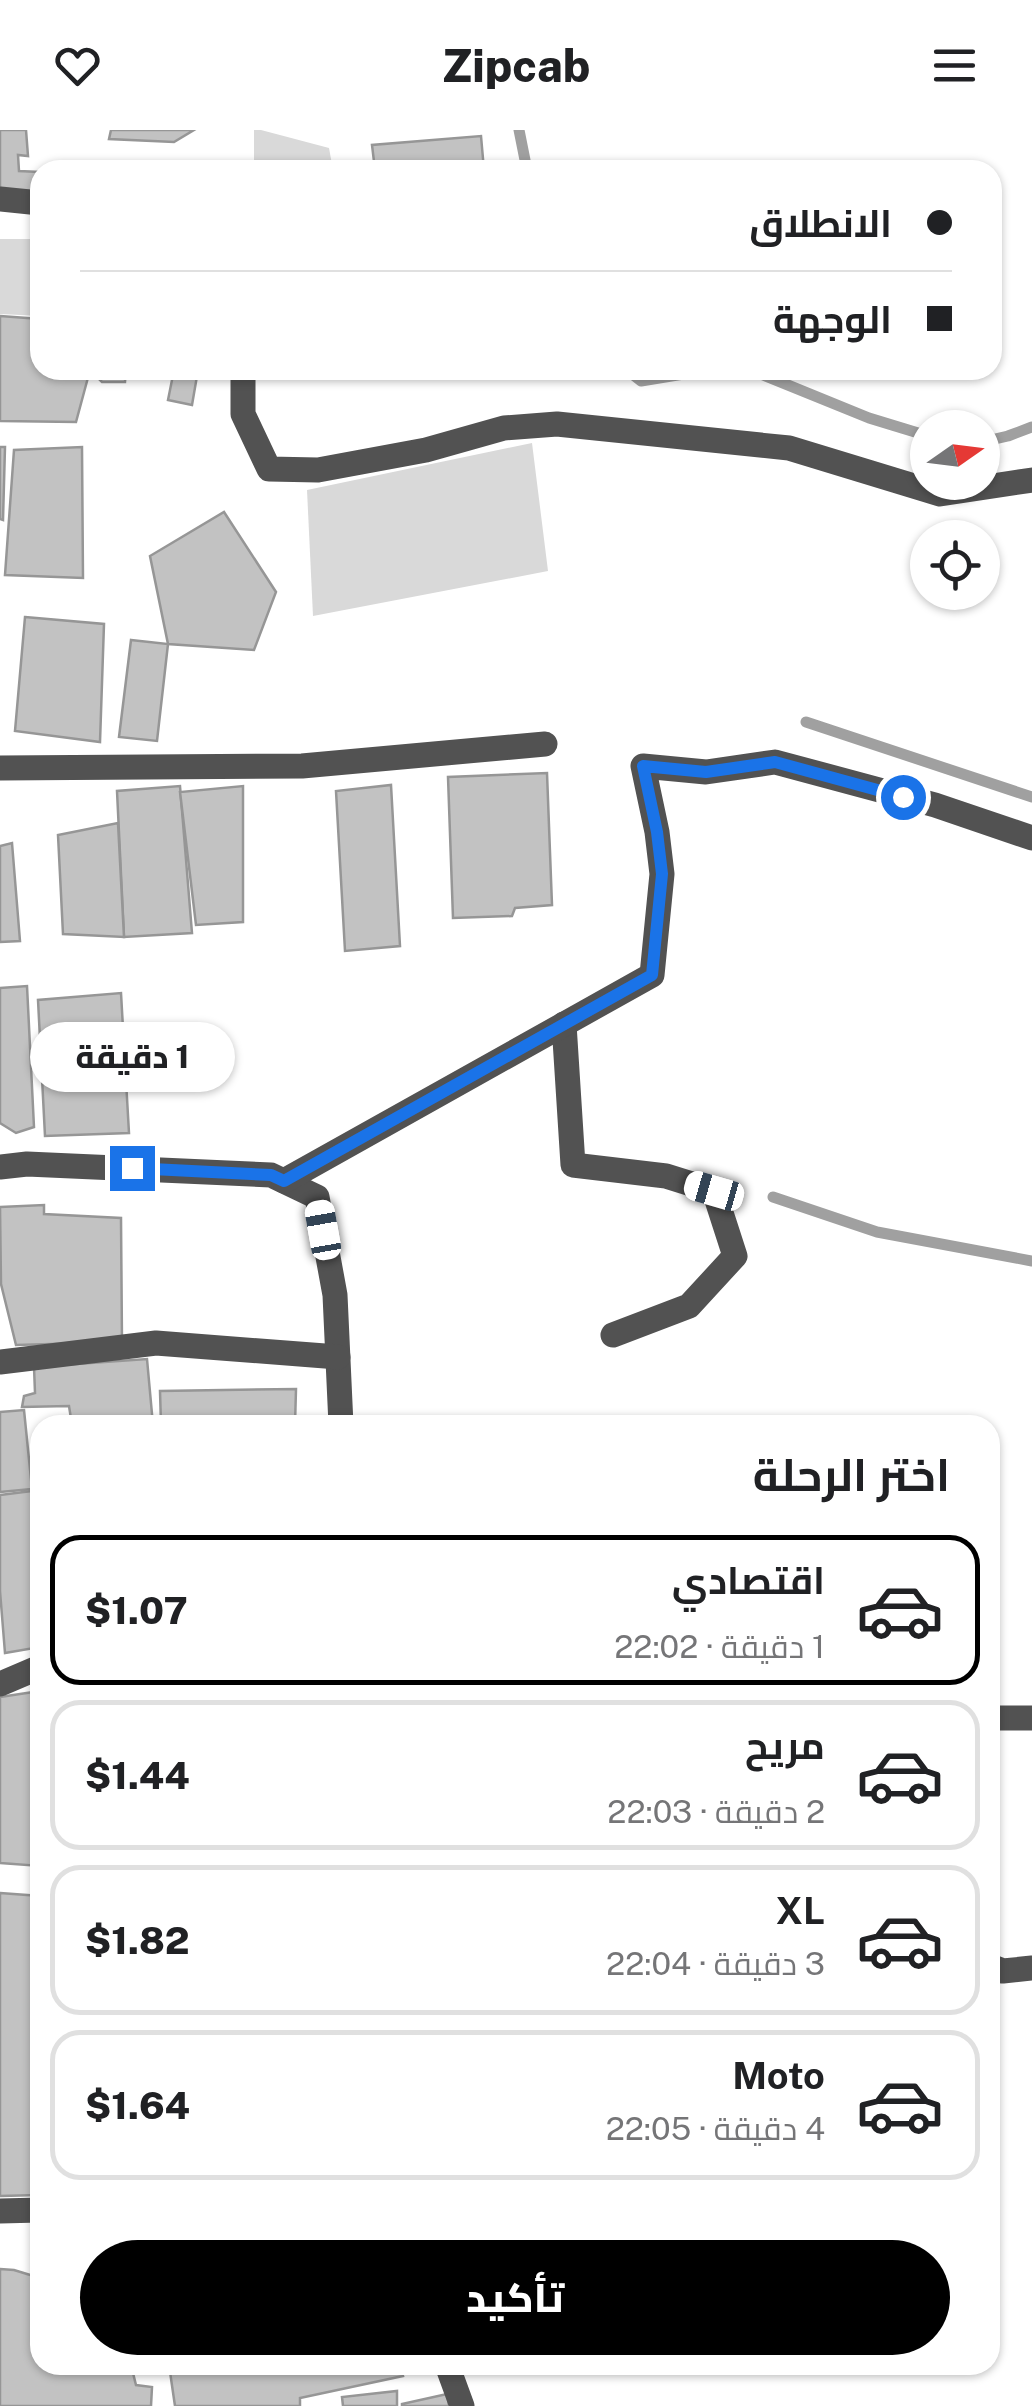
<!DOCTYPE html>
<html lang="ar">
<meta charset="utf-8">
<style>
body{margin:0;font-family:"Public Sans",Cairo,sans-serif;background:#f2f2f2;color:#202124;direction:rtl;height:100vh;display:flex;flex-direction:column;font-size:38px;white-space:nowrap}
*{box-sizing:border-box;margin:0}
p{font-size:32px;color:#757577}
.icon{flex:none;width:55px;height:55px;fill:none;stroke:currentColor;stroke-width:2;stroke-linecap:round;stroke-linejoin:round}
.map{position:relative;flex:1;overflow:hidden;direction:ltr}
.sheet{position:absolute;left:30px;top:1285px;width:970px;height:960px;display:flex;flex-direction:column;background:#fff;border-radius:30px;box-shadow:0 2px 8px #0004;direction:rtl}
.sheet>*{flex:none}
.hud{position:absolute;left:30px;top:30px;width:972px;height:220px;border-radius:30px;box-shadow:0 2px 8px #0004;direction:rtl;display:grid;align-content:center;height:220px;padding:0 50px;background:#fff}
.needle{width:65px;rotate:76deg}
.controls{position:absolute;left:910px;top:280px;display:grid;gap:20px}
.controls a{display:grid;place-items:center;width:90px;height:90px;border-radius:50%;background:#fff;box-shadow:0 2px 8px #0004;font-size:50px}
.end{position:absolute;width:45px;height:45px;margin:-22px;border:12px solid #1a73e8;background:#fff;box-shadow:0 0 0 5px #fff}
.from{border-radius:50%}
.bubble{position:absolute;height:70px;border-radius:35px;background:#fff;box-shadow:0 2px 8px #0004;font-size:32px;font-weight:800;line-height:70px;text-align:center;direction:rtl}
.car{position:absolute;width:30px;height:60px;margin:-30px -15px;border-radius:12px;box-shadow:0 0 8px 2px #0007;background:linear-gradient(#fff 24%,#345 0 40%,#fff 0 76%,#345 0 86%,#fff 0)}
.hud b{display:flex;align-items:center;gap:35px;height:95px;font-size:38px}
.hud b+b{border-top:2px solid #e0e0e0}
.hud i{width:25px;height:25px;background:#202124}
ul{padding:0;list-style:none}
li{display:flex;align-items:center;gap:30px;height:150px;margin:0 20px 15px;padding:0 30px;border:5px solid #e0e0e0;border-radius:30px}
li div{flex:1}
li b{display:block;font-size:38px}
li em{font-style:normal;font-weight:800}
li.active{border-color:#000}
li>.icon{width:90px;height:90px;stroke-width:1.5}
h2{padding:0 50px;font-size:45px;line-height:120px}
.cta{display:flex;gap:20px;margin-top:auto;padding:20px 50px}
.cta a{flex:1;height:115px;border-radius:60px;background:#000;color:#fff;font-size:40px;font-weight:800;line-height:115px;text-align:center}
header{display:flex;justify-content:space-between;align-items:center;height:130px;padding:0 50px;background:#fff;font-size:45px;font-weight:800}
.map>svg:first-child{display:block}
.green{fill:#d9d9d9}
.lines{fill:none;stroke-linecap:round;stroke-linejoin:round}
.stream{stroke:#a0a0a0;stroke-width:11}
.building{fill:#c2c2c2;stroke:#969696;stroke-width:2.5}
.minor{stroke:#525252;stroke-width:25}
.route{stroke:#1a73e8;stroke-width:12}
</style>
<header><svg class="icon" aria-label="menu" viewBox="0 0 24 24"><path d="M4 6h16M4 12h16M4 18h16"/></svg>Zipcab<svg class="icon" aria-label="heart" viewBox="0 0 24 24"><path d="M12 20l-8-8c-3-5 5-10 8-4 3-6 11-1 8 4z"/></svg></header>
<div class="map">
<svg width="1032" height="2276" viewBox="0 0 1032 2276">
<rect width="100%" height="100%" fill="#fff"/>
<!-- green -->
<g class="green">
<polygon points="254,0 261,0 329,18 333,40 254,40"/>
<polygon points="0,109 40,109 40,186 0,184"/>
<polygon points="532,313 548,441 313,486 307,360"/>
</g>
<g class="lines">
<!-- stream -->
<g class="stream">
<polyline points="519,0 527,40"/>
<polyline points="627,240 641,251 708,240"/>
<polyline points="751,240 869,288 928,306"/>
<polyline points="982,312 1008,306 1032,297"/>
<polyline points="806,592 1032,667"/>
<polyline points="773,1067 877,1102 1032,1131"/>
</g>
</g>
<!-- building -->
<g class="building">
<polygon points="0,0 26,0 28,26 18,25 19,41 40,42 40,69 0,66"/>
<polygon points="111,0 194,0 174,12 109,9"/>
<polygon points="481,6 484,40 375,40 372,15"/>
<polygon points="107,32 146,35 146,40 107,40"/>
<polygon points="0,186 40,189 40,240 90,240 76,292 0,291"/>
<polygon points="99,240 126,240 125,252 102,252 98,248"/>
<polygon points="173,245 197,246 192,275 168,270"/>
<polygon points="0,317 5,317 3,390 0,389"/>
<polygon points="82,317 83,448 5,445 14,320"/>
<polygon points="224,382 276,462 254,520 168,514 150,426"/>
<polygon points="25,487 104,494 100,612 15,601"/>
<polygon points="131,510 168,514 157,611 119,607"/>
<polygon points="547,643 552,775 515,778 512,786 453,788 448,647"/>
<polygon points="391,655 400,816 345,821 336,661"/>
<polygon points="180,656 192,803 124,807 117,661"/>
<polygon points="243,656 243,792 196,795 180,662"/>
<polygon points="118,693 124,807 63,804 58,705"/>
<polygon points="12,713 20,811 0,812 0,716"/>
<polygon points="27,856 34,997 16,1003 0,993 0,858"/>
<polygon points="121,863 129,1003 45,1006 38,870"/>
<polygon points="44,1075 44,1084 121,1088 122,1212 16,1215 1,1154 0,1077"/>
<polygon points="147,1229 153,1295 72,1295 69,1276 22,1277 24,1266 35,1263 34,1237"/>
<polygon points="296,1259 295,1295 161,1295 160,1261"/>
<polygon points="24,1280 32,1359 0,1362 0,1282"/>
<polygon points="40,1360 40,1517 5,1523 0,1461 0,1365"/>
<polygon points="40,1561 40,1736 0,1733 0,1567"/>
<polygon points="0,1763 40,1766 40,2065 0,2066"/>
<polygon points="0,2139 14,2140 40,2148 40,2235 131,2235 136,2255 152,2257 151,2276 0,2276"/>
<polygon points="169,2235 400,2235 403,2246 300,2268 300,2276 175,2276"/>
<polygon points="397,2261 397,2276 343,2276 342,2267"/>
<polygon points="447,2264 449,2276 402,2276 402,2274"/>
</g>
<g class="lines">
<!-- minor -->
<g class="minor">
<polyline points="0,69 40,73"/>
<polyline points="243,240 243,284 269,339 318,340 426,320 504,298 557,294 789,318 940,364 1032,350"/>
<polyline points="0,638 302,636 545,614"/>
<polyline points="564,894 573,1035 666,1046 714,1061 735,1126 689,1176 613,1205"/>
<polyline points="0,1037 27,1034 271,1045 317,1067 335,1165 341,1295"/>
<polyline points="284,1051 652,845 662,744 657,702 643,636 706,642 775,632 935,675 1032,708"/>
<polyline points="0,1232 156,1213 338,1227"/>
<polyline points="0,1554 40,1537"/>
<polyline points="990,1588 1032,1588"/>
<polyline points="990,1836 1003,1841 1032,1838"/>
<polyline points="0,2081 40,2080"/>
<polyline points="447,2235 462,2276"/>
</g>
</g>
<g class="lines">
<!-- route -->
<polyline class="route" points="132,1038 271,1045 284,1051 652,845 662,744 657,702 643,636 706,642 775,632 903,667"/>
</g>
</svg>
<div class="controls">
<a><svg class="needle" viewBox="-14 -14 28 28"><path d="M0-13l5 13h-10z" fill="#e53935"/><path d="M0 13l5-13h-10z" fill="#757577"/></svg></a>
<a><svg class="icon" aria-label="locate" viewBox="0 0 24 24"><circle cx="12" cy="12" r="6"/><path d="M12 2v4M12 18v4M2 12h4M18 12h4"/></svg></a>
</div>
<i class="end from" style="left:903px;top:667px"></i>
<i class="end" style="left:132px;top:1038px"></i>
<div class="bubble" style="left:30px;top:892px;width:205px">1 دقيقة</div>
<i class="car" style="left:714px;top:1061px;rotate:286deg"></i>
<i class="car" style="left:323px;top:1100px;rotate:350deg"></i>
<div class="hud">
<b><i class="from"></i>الانطلاق</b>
<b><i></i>الوجهة</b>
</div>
<section class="sheet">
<h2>اختر الرحلة</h2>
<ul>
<li class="active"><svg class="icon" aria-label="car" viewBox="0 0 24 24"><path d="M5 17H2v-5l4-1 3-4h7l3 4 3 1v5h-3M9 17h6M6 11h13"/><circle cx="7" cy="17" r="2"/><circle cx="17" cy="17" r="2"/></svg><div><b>اقتصادي</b><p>1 دقيقة · 22:02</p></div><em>$1.07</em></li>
<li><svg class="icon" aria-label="car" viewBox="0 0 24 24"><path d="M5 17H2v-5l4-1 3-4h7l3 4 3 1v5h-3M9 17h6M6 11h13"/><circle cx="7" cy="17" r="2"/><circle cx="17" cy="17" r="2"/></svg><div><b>مريح</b><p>2 دقيقة · 22:03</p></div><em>$1.44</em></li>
<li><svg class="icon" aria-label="car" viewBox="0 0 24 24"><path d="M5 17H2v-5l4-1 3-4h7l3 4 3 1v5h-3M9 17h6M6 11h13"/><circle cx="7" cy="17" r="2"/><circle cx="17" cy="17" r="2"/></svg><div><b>XL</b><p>3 دقيقة · 22:04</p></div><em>$1.82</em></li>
<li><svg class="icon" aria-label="car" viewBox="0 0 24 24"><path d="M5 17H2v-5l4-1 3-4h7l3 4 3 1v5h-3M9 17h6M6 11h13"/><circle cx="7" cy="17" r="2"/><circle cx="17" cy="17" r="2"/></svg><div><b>Moto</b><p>4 دقيقة · 22:05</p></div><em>$1.64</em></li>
</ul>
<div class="cta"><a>تأكيد</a></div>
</section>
</div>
